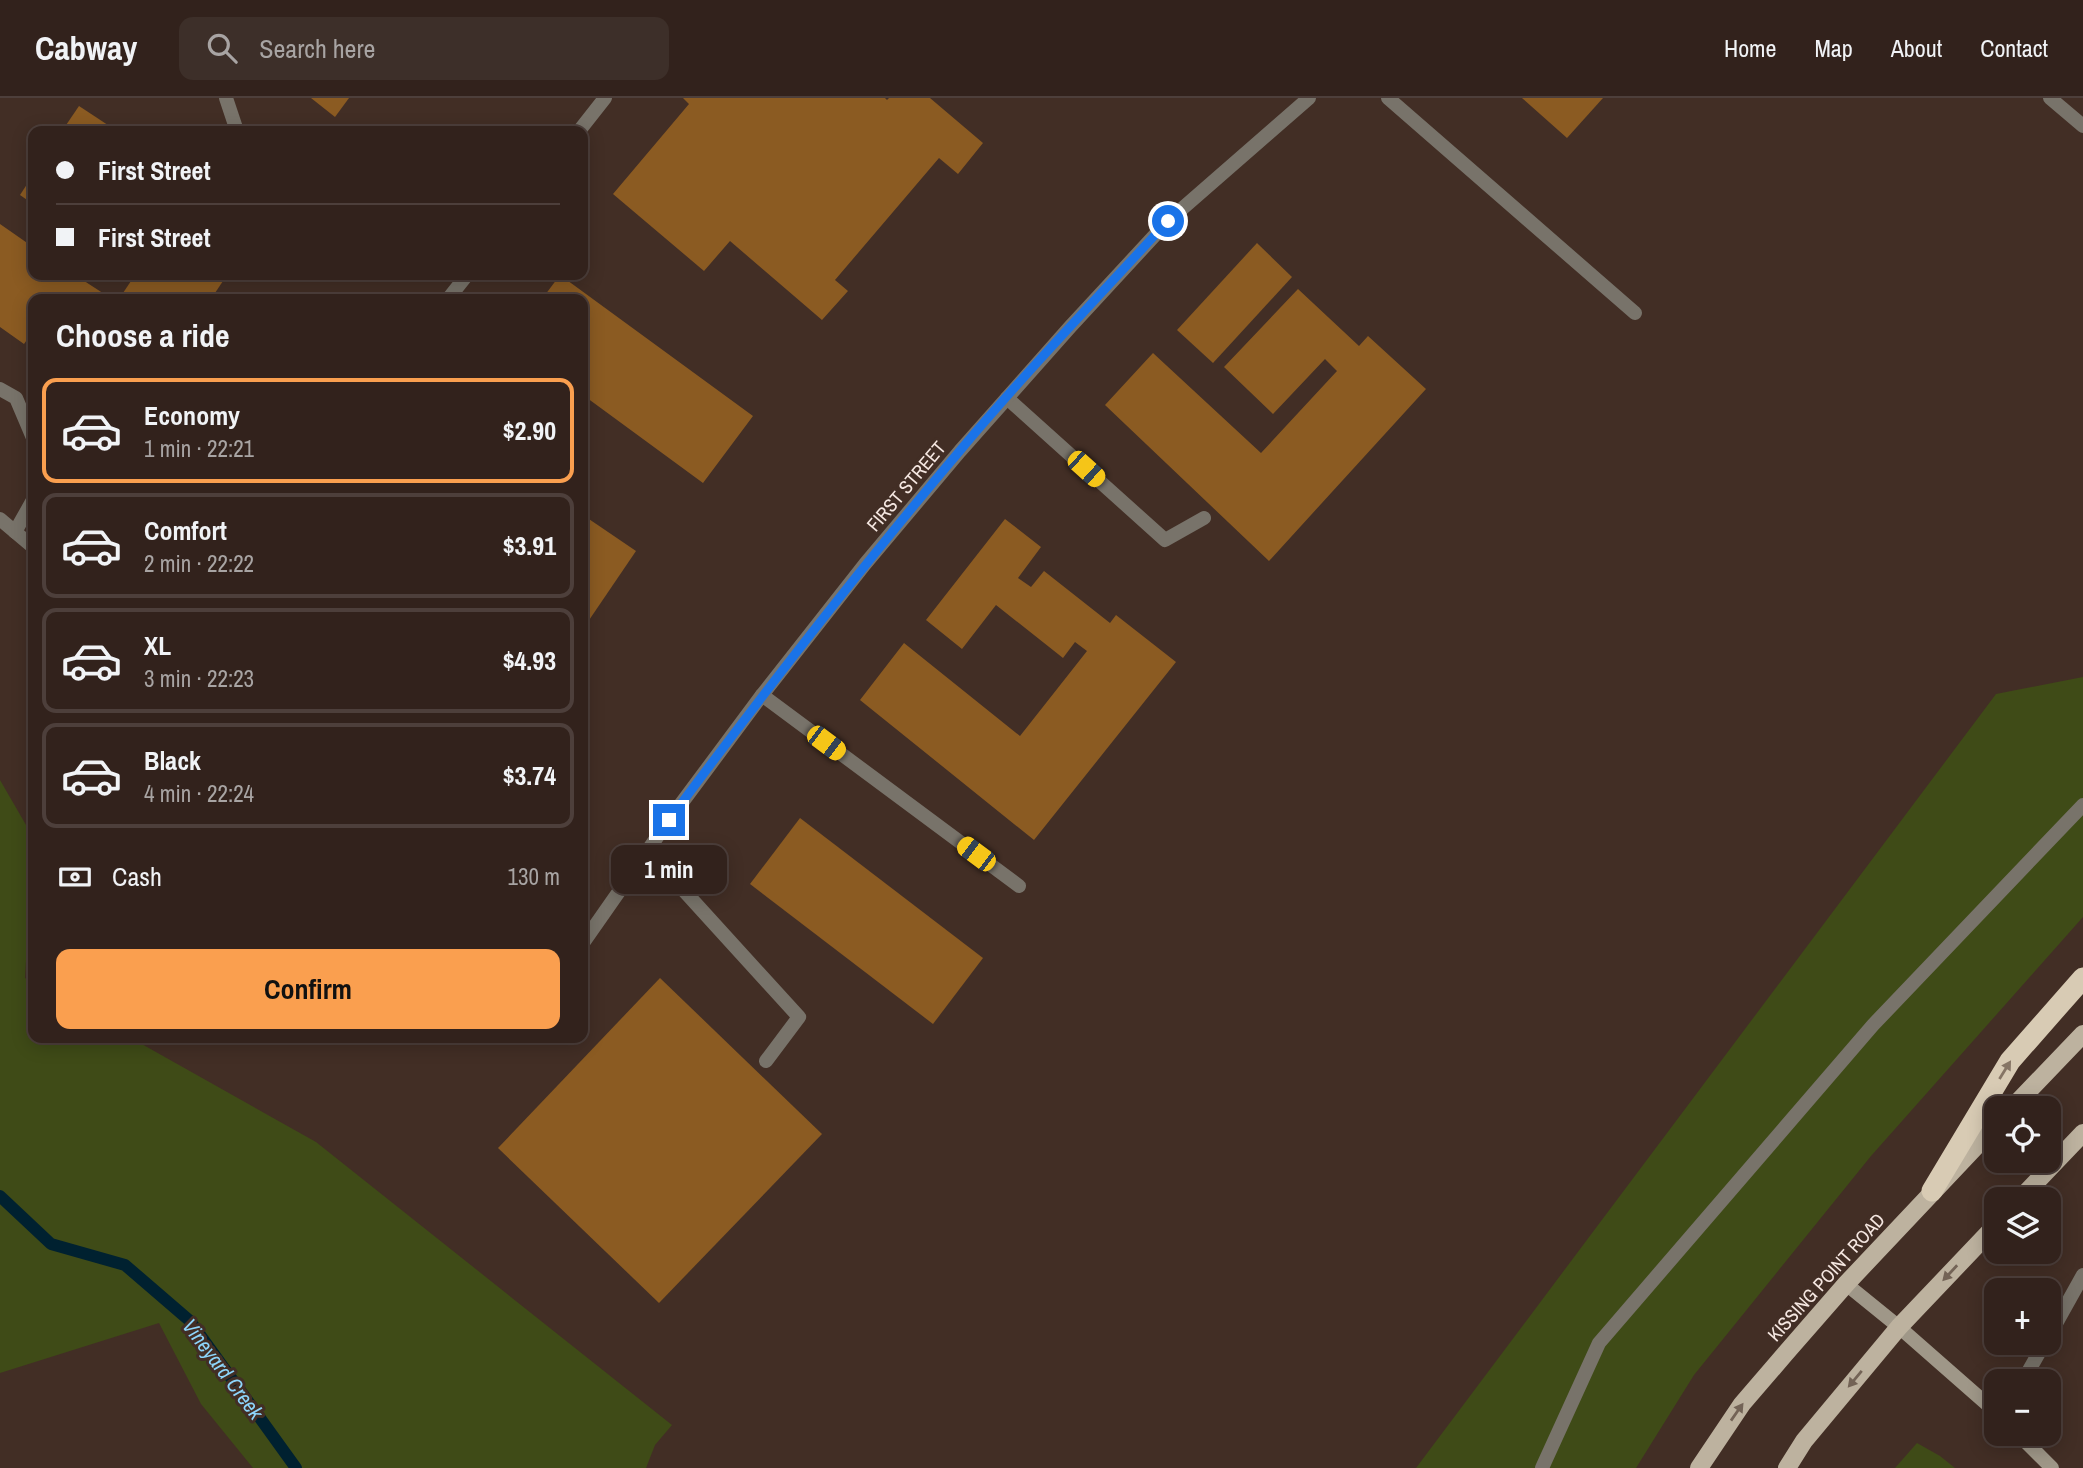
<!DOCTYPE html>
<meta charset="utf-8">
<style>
body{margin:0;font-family:"Archivo Narrow",sans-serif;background:#3d2f29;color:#f1f3f6;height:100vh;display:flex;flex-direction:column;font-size:26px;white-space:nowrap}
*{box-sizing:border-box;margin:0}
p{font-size:23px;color:#a8a4a3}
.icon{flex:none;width:38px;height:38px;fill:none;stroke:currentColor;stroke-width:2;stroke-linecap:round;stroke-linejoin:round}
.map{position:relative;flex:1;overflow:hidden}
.details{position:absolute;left:28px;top:196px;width:560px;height:749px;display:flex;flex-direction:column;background:#32221c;border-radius:14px;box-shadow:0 4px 18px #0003,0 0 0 2px #4d3f3b}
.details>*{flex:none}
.banner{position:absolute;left:28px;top:28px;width:560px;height:154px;border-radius:14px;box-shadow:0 4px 18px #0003,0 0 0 2px #4d3f3b;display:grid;align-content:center;height:154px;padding:0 28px;background:#32221c}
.buttons{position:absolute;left:1984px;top:998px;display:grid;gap:14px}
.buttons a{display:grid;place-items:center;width:77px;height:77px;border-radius:14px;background:#32221c;box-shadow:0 4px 18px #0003,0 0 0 2px #4d3f3b;font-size:35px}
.end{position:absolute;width:32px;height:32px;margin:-16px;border:9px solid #1a73e8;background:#fff;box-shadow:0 0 0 4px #fff}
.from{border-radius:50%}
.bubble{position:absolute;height:49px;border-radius:14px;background:#32221c;box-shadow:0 4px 18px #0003,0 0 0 2px #4d3f3b;font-size:23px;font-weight:700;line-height:49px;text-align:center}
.car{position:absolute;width:21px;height:42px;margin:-21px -10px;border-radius:9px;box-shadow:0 0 5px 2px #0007;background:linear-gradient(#f5c518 24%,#345 0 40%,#f5c518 0 76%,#345 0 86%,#f5c518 0)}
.banner b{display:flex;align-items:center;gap:24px;height:66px;font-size:26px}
.banner b+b{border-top:2px solid #4d3f3b}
.banner i{width:18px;height:18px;background:#f1f3f6}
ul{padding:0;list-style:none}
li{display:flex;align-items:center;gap:21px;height:105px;margin:0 14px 10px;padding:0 14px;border:4px solid #4d3f3b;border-radius:14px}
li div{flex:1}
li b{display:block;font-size:26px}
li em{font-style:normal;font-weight:700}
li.active{border-color:#fa9f4f}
li>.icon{width:63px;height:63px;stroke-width:1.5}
h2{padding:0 28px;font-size:32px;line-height:84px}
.pay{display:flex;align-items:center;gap:18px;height:77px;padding:0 28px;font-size:26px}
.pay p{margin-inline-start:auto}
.primary-button{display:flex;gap:14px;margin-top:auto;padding:14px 28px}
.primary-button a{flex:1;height:80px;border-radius:14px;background:#fa9f4f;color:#111;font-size:28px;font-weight:700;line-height:80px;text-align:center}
header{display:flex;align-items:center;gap:42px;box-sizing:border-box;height:98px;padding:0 35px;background:#32221c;border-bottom:2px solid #4d3f3b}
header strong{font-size:33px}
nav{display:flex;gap:38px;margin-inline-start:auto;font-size:24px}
.search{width:490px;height:63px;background:#3d2f29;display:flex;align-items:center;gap:18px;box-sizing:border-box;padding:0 24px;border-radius:14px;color:#a8a4a3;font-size:26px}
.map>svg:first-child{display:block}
.green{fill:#3f4b17}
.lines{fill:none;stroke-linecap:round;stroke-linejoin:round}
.stream{stroke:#002130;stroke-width:12}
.building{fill:#8b5b22}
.lane{stroke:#78736a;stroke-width:14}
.street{stroke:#78736a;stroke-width:14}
.secondary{stroke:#9f9788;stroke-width:14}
.primary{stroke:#bdb29f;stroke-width:18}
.highway{stroke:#d8cbb4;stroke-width:21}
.oneway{fill:#867565}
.oneway2{fill:#736356}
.route{stroke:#1a73e8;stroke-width:9}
.labels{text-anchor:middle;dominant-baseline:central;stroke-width:6;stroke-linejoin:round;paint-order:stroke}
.street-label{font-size:19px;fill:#f5e7e1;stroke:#422e25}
.water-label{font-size:21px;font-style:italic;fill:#8dd5fb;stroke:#422e25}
</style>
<header>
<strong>Cabway</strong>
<div class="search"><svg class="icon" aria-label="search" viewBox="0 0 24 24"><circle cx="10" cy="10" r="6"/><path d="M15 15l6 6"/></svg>Search here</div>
<nav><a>Home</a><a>Map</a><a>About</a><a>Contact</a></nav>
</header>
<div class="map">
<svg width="2083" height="1370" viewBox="0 0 2083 1370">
<rect width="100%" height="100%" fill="#422e25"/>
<!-- green -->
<g class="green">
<polygon points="2083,579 2083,819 1871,1058 1694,1277 1636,1370 1416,1370 1996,596"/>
<polygon points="0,682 33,739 25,880 33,884 33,940 131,940 316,1044 672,1327 655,1347 646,1370 253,1370 201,1306 159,1225 0,1275"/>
<polygon points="1917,1345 1940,1358 1955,1370 1895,1370"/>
</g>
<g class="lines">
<!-- stream -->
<polyline class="stream" points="0,1098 51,1146 125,1167 190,1223 296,1370"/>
</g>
<!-- building -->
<g class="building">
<polygon points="311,0 349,0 335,19"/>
<polygon points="683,0 885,0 887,2 889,0 930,0 983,45 958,76 939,60 835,182 848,193 822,222 730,143 704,173 613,96 689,6"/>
<polygon points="1522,0 1603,0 1567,40"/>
<polygon points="79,8 117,33 62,33"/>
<polygon points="33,77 33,106 20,97"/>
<polygon points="0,126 33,149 33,177 75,177 112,201 33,201 33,237 31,236 24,246 0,229"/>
<polygon points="1257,145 1292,179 1213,265 1177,232"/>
<polygon points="135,177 227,177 211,201 119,201"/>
<polygon points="560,177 753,318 703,385 583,297 583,201 542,201"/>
<polygon points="1298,191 1359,248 1368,238 1426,291 1269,463 1105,307 1153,255 1261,355 1337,273 1325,261 1273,316 1224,269"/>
<polygon points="583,417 636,453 583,531"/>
<polygon points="1005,421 1041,449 1018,480 1031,489 1044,473 1110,525 1116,517 1176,564 1034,742 860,602 904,545 1020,638 1087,553 1075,544 1063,560 996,507 962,551 926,522"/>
<polygon points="800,720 983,860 933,926 750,786"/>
<polygon points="660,880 822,1036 659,1205 498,1050"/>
</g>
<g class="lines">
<!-- lane -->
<g class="lane">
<polyline points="226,0 237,33"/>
<polyline points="1388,0 1635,215"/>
<polyline points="2050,0 2083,28"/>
<polyline points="579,33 605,0"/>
<polyline points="448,201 467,177"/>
<polyline points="0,291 16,300 33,340"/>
<polyline points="1007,300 1165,442 1204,420"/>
<polyline points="0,421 33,449"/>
<polyline points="15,434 33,402"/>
<polyline points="762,597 1019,788"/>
<polyline points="647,752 799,919 766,963"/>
<polyline points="583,845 669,722 762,597 865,466 960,353 1070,229 1168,123 1309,0"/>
<polyline points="1542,1370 1599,1245 1873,927 2083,707"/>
</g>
<!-- street -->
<g class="street">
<polyline points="2049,1238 2083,1177"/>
<polyline points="2023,1283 2045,1244"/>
</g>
<!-- secondary -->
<g class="secondary">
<polyline points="1846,1186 1899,1229 1997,1315"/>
<polyline points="2017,1335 2052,1370"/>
</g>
<!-- primary -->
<g class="primary">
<polyline points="2012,1010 2083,936"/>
<polyline points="2020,1101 2083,1035"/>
<polyline points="1699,1370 1742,1306 1785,1256 1846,1186 1997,1026"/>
<polyline points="1787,1370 1804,1343 1899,1229 1997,1126"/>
</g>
<!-- highway -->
<polyline class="highway" points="1932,1093 2010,963 2083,880"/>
</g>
<!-- one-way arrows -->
<defs><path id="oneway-solid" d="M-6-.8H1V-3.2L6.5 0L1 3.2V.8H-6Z" transform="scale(1.75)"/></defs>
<use class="oneway" href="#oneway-solid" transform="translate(2005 972) rotate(-58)"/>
<g class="oneway2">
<use href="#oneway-solid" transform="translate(1950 1175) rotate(133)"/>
<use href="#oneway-solid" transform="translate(1855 1281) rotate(130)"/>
<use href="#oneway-solid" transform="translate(1737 1314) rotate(-55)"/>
</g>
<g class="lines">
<!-- route -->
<path class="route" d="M669,722C762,597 857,474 958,355C1025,275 1097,200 1168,123"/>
</g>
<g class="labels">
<!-- street labels -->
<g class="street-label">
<text transform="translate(906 388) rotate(-50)">FIRST STREET</text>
<text transform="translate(1826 1179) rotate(-48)">KISSING POINT ROAD</text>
</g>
<!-- water labels -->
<g class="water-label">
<text transform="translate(223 1271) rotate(53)">Vineyard Creek</text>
</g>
</g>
</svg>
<div class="buttons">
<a><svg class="icon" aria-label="locate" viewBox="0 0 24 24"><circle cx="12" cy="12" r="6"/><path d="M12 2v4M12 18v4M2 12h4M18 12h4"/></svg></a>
<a><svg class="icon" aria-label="layers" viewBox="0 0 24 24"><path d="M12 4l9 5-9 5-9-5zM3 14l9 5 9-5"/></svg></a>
<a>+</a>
<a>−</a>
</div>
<i class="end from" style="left:1168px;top:123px"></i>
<i class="end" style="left:669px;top:722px"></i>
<div class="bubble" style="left:611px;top:747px;width:116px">1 min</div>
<i class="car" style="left:1086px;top:371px;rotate:132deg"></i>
<i class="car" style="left:826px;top:645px;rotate:127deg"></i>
<i class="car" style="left:976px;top:756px;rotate:307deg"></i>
<div class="banner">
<b><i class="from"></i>First Street</b>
<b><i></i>First Street</b>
</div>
<section class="details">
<h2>Choose a ride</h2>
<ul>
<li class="active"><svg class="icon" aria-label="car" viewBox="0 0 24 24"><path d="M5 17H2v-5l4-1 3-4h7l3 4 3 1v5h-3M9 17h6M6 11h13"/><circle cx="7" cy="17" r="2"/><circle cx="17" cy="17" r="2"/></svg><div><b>Economy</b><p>1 min · 22:21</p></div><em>$2.90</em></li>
<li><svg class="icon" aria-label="car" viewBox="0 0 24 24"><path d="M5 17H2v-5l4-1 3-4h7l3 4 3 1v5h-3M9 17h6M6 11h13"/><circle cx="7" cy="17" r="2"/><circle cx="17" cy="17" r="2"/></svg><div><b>Comfort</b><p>2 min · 22:22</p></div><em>$3.91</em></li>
<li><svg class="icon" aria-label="car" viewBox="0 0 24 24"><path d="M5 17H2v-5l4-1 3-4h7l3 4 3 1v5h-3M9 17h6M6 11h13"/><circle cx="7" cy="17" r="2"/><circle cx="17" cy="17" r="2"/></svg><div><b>XL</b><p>3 min · 22:23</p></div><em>$4.93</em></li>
<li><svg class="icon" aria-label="car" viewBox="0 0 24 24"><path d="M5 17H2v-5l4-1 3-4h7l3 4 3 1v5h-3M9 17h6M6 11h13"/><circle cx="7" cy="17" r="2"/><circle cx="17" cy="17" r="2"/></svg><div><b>Black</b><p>4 min · 22:24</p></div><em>$3.74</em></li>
</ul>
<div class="pay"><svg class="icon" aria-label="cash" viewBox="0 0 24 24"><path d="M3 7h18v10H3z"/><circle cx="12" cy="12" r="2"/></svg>Cash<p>130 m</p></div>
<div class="primary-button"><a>Confirm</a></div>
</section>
</div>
